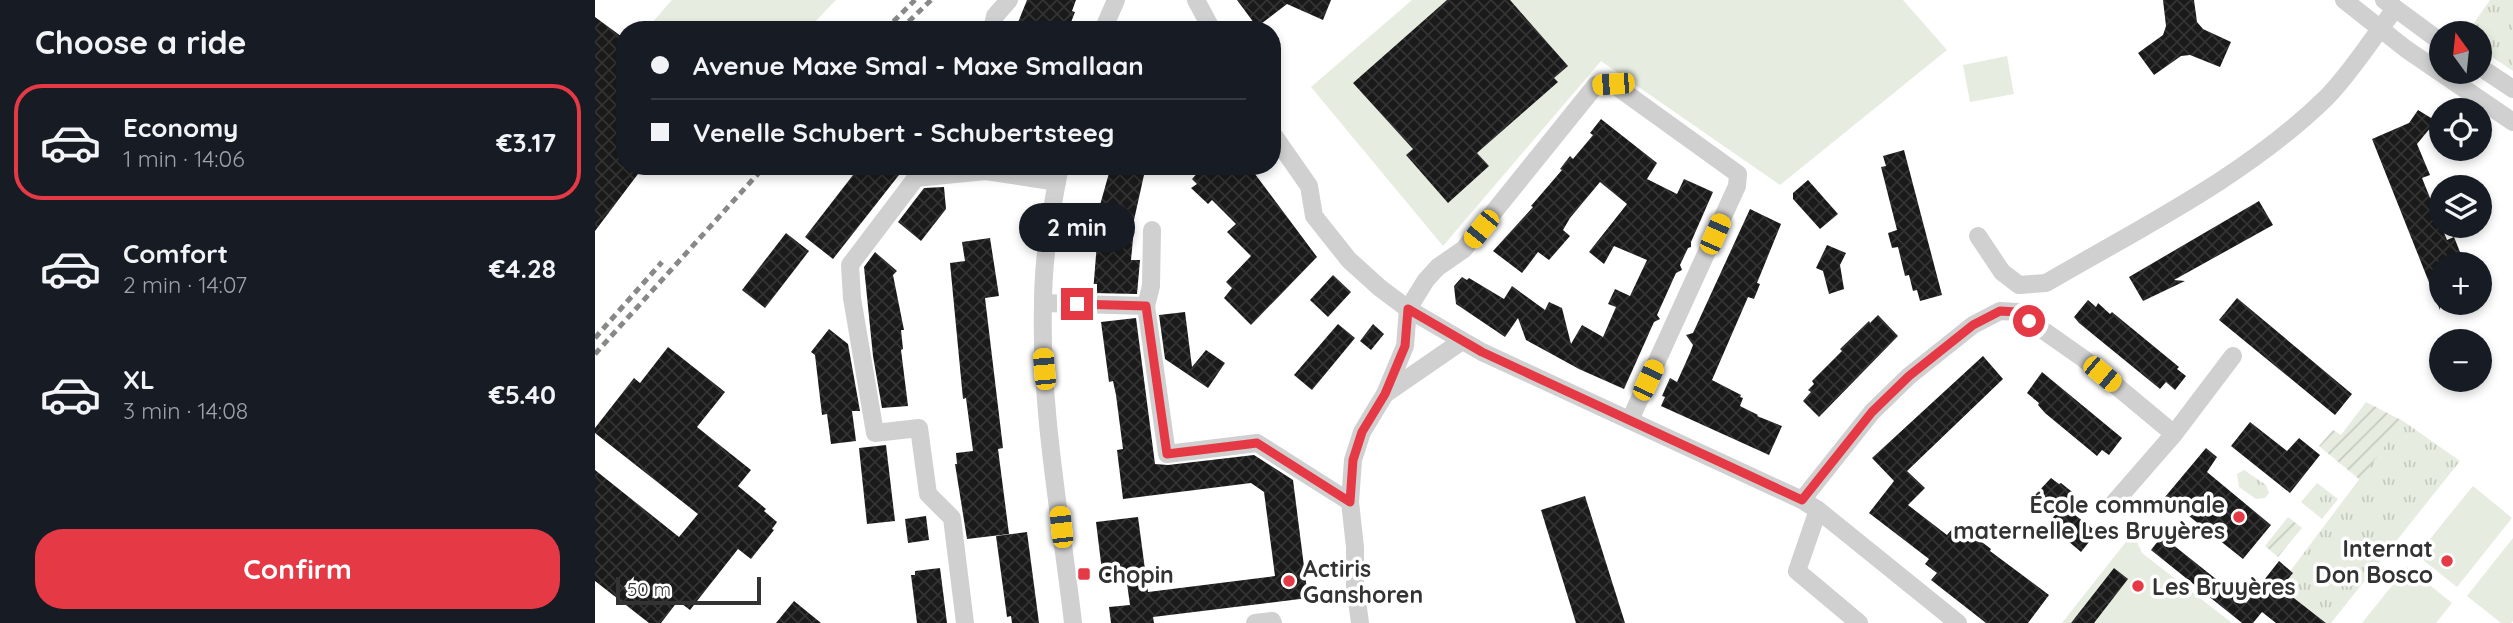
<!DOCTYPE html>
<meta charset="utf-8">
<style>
body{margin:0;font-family:Quicksand,sans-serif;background:#242831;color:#f1f3f6;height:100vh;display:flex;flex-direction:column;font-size:26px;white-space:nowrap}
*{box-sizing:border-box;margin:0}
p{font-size:23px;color:#9ea1a6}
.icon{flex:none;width:38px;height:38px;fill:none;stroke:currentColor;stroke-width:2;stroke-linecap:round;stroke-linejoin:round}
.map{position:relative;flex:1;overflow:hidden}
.details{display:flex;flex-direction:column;background:#171b24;width:595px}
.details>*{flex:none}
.banner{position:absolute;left:21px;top:21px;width:665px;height:154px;border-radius:28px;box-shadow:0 4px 10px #0003;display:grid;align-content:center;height:154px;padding:0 35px;background:#171b24}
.needle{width:46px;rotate:345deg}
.buttons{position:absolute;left:1834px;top:21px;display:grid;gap:14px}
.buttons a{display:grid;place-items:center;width:63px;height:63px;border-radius:50%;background:#171b24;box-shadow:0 4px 10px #0003;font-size:35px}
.scale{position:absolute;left:21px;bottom:18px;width:145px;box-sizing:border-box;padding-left:7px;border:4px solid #333;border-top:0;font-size:19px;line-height:24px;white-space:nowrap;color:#333;-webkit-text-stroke:5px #fff;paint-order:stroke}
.end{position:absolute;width:32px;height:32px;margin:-16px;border:9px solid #e63946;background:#fff;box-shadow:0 0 0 4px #fff}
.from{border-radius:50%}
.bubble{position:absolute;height:49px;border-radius:24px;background:#171b24;box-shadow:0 4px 10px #0003;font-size:23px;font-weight:800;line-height:49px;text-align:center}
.car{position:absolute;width:21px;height:42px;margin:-21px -10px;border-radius:9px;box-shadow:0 0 5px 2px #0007;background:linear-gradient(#f5c518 24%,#345 0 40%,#f5c518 0 76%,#345 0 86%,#f5c518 0)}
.banner b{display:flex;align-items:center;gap:24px;height:66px;font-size:26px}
.banner b+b{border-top:2px solid #363941}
.banner i{width:18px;height:18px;background:#f1f3f6}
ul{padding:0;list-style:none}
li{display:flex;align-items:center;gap:21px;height:116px;margin:0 14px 10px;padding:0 21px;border:4px solid transparent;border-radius:28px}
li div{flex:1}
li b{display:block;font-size:26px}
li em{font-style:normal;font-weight:800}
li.selected{border-color:#e63946}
li>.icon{width:63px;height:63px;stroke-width:1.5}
h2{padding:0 35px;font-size:32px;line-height:84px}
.button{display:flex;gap:14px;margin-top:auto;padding:14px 35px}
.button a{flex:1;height:80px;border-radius:28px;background:#e63946;color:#fff;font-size:28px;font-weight:800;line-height:80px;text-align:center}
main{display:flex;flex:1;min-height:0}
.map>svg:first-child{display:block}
.park{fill:url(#park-tufts)}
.garden{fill:url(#garden-furrows)}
.pitch{fill:#e6ecdf}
.building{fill:url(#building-cross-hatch)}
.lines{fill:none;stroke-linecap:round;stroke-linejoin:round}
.street{stroke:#d0d0d0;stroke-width:18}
.rail{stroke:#888;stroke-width:5;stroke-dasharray:7 5;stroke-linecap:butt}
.route{stroke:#e63946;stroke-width:9}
.poi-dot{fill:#e63946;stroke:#fff;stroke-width:2.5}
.labels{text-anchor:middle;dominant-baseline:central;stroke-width:7;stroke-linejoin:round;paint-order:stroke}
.poi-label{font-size:23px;font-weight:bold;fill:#333;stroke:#fff;text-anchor:start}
</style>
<main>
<section class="details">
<h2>Choose a ride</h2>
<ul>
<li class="selected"><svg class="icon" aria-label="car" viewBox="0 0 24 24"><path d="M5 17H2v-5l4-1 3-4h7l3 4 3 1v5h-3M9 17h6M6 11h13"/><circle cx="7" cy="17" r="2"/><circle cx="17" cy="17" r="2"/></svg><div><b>Economy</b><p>1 min · 14:06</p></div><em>€3.17</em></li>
<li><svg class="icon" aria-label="car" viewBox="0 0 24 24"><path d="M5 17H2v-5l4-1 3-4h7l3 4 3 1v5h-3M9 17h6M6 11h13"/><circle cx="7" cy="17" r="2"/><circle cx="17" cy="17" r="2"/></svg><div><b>Comfort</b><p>2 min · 14:07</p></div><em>€4.28</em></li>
<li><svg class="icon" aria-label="car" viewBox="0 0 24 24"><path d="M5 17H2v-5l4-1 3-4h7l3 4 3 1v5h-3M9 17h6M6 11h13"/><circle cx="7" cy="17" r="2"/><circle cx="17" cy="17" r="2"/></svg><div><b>XL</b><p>3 min · 14:08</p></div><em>€5.40</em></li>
</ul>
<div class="button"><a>Confirm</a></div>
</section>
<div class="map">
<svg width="1918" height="623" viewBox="0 0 1918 623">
<defs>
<pattern id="park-tufts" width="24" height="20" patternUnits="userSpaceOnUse" patternTransform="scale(1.75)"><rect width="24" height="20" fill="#e6ecdf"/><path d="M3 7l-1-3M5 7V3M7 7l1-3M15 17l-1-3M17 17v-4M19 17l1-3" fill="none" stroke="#c6cbc0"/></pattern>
<pattern id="garden-furrows" width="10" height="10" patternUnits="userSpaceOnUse" patternTransform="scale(1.75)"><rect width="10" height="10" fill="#e6ecdf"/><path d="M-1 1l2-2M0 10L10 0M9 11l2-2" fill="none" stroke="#c6cbc0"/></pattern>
<pattern id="building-cross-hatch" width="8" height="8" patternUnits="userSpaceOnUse" patternTransform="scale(1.75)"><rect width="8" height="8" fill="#1a1a1a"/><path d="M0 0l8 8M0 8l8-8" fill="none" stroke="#333"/></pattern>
</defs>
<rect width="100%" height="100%" fill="#fff"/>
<!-- park -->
<g class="park">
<polygon points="1895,0 1918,0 1918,71 1885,49 1885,33 1872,33"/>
<polygon points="1808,421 1865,461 1736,623 1732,623 1686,589 1698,573 1696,570"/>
<polygon points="1649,470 1671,485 1674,493 1670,498 1661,499 1644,487 1642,474"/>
<polygon points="1722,483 1743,499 1727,519 1706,502"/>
</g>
<!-- garden -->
<g class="garden">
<polygon points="1771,402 1808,421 1765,480 1724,446 1738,430 1746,435"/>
<polygon points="1693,517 1707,528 1683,557 1670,546"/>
</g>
<!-- pitch -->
<g class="pitch">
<polygon points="77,0 241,0 212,30 59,30 54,26"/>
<polygon points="817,0 1308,0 1352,50 1185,185 1006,61 848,246 716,87"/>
<polygon points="1412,56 1419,94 1375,102 1368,65"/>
<polygon points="1878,486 1917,518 1862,587 1822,555"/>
<polygon points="1538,533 1547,553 1637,623 1467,623"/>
<polygon points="1918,538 1918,621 1916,623 1906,623 1872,596"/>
<polygon points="1812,567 1857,603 1841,623 1767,623"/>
</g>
<!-- building -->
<g class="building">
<polygon points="432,0 481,0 477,11 480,12 473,30 420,30"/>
<polygon points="642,0 736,0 728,20 692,4 662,27"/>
<polygon points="852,0 915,0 973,66 959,78 963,82 882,153 894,166 853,203 811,155 818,149 758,83"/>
<polygon points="1568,0 1599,0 1602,22 1608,29 1636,42 1625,67 1595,55 1586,56 1559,75 1543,53 1568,35 1571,26"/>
<polygon points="0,17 30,39 30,166 49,166 0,231"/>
<polygon points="1823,110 1841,121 1822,144 1835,175 1827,178 1852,240 1859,237 1867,257 1860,260 1862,264 1846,264 1845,310 1777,139 1814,123"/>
<polygon points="1006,119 1062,163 1052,179 1082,194 1089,179 1118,192 1096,242 1096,247 1093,248 1085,265 1087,270 1081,273 1062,315 1065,319 1059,322 1029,389 984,369 931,340 923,318 910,337 861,304 859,286 867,277 872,280 874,278 909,299 917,286 950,310 954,302 967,308 976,344 987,325 1008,337 1021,307 1013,304 1020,289 1035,296 1052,260 1019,246 1009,264 994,252 1032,204 1005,182 975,218 968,230 975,236 954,260 943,252 927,273 898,251 938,207 936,206 967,170 965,169 975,156 978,159 998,135 995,133"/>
<polygon points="1309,150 1347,295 1325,301 1322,290 1318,291 1314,275 1310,276 1303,247 1297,248 1293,233 1302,230 1286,167 1291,166 1288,156"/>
<polygon points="265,166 311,166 238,259 210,237"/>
<polygon points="516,166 551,166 537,229 539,228 536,260 545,260 542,294 498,293 505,205"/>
<polygon points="609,166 654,166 722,257 656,325 629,298 637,288 631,282 656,256 632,232 641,224 617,200 613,204 596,188 602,184 597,179"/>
<polygon points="1213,180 1243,214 1225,229 1198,199 1198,193"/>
<polygon points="349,187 351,209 326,241 303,222 329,188"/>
<polygon points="1664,201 1678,225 1579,280 1590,281 1548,301 1534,277"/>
<polygon points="1155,209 1186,224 1162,283 1165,284 1159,299 1153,297 1117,380 1146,395 1145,397 1148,398 1145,406 1163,415 1162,416 1187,426 1174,455 1066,406 1070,397 1067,396 1075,378 1082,382 1095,353 1098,345 1091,335 1098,333"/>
<polygon points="191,233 214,251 170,308 147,290"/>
<polygon points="395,238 404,296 390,298 408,448 403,449 414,534 372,539 360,464 362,464 361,453 378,451 371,398 368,399 355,263 370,261 367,242"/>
<polygon points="1232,245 1251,253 1245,265 1249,289 1234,294 1228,271 1221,268"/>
<polygon points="280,252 302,271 298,275 309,330 306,330 308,349 306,350 313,406 287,408 278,356 269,267"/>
<polygon points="738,275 756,292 733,317 715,300"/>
<polygon points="1642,298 1757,394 1740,415 1624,320"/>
<polygon points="1493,300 1501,307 1503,303 1515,314 1517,312 1584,367 1582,369 1591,376 1580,390 1571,382 1565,389 1484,323 1479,317"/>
<polygon points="590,312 597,367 611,350 630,363 613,388 570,359 564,315"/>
<polygon points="1283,315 1303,336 1224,417 1208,401 1216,392 1213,390 1219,384 1217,381 1247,351 1245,349 1274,321 1275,323"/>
<polygon points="541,318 560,464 573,465 659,455 698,480 713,598 558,617 559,623 516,623 514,607 535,605 531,576 508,579 501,522 543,517 553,592 680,576 669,492 656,483 528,499 522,450 528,449 521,395 518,381 514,382 506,322"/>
<polygon points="743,324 760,338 717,390 699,375"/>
<polygon points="778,324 789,334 776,350 765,341"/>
<polygon points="234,329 253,344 265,411 257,411 261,441 236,444 232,414 227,415 220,355 216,352"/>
<polygon points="73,347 130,392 102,427 156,470 143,486 171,509 169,511 182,522 177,529 179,530 156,559 143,549 95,610 83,601 66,623 54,623 0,581 0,470 84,537 103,514 0,433 0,428 39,378 45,383"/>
<polygon points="1388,356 1408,379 1312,471 1330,488 1313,505 1352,535 1362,523 1396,549 1395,551 1454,595 1433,623 1391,623 1336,580 1342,573 1330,564 1334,559 1274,513 1299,481 1277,458"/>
<polygon points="1447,372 1527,438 1514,455 1507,450 1502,456 1450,413 1443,405 1444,403 1432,393"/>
<polygon points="1655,422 1692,451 1704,438 1725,455 1695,493 1636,446"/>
<polygon points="291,445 300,521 272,524 264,448"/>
<polygon points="1611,448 1622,457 1612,472 1676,525 1648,559 1570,497"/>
<polygon points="1456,478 1464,484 1466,483 1481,495 1471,508 1502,532 1486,552 1453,524 1462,512 1440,495"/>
<polygon points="990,496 1030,623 981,623 946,510"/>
<polygon points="331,516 334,540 313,543 310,519"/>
<polygon points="432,532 444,623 417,623 416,616 412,617 401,536"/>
<polygon points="1567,536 1651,603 1684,561 1698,573 1686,588 1731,623 1681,623 1667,612 1658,623 1647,623 1556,550"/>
<polygon points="345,568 352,623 322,623 316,575 320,575 320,571"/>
<polygon points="1519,568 1533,579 1499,623 1476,623"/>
<polygon points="199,601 226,623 181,623"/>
</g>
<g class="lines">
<!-- street -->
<g class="street">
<polyline points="601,0 617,30"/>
<polyline points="1749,0 1811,49 1918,122"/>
<polyline points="1789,0 1846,42"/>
<polyline points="397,30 400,16 414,0"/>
<polyline points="508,30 521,0"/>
<polyline points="1885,67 1918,89"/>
<polyline points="677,133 714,186 719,216 754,260 785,288 813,309 887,352 1207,500 1223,510 1363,623"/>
<polyline points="330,166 255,265 257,298 280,433 324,428 333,494 357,518 370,623"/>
<polyline points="391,166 391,171 462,182"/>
<path d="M465,166C456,212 448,258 448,304C445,410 466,518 478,623"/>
<polyline points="320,178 391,171"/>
<path d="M1383,236L1407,272L1424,285L1451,283C1547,227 1651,176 1731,98C1756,73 1778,37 1800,9"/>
<polyline points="448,303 551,306 572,454 662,443 755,502"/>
<polyline points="551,306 556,286 557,230"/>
<polyline points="790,394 867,341"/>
<polyline points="1207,500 1277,412 1314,376 1378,325 1405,311 1422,312 1489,359 1579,434"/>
<polyline points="1518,504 1579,434 1638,356"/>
<polyline points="1223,510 1202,571 1264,623"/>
<polyline points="660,623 677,621 678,623"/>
<polyline points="765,623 760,586 760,547 755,502 758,460 767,432 790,394 810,346 813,309 831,280 843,267 869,249 1001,85 1018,84 1143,174 1142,186 1035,420"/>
</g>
<!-- rail -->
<g class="rail">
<polyline points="290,30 320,0"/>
<polyline points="305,30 336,0"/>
<polyline points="0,338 67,262"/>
<polyline points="0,354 170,166"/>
</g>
</g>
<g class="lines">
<!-- route -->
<polyline class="route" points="482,304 551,306 572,454 662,443 755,502 758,460 767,432 790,394 810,346 813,309 887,352 1207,500 1277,412 1314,376 1378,325 1405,311 1422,312 1434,321"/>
</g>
<!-- markers -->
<g class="poi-dot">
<circle cx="1644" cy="517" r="7"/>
<circle cx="1852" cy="561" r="7"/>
<rect x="482" y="567" width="14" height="14" rx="3.5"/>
<circle cx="694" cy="581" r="7"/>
<circle cx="1543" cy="586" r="7"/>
</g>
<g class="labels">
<!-- poi labels -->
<g class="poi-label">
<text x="1630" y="504" text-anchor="end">École communale<tspan x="1630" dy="26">maternelle Les Bruyères</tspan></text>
<text x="1838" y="548" text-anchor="end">Internat<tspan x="1838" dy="26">Don Bosco</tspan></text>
<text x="708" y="568">Actiris<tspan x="708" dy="26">Ganshoren</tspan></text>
<text x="503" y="574">Chopin</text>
<text x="1557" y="586">Les Bruyères</text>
</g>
</g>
</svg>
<div class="buttons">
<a><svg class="needle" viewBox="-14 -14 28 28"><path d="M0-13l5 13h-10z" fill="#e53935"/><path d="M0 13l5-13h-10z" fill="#9ea1a6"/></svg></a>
<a><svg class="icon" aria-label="locate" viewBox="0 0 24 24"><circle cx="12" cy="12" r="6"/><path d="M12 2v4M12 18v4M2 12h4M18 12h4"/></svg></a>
<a><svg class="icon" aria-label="layers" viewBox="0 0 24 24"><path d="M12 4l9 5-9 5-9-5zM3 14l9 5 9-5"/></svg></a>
<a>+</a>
<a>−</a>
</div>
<div class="scale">50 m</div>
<i class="end from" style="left:1434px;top:321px"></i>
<i class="end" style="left:482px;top:304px"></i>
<div class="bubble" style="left:424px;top:203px;width:116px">2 min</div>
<i class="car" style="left:1018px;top:84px;rotate:266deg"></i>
<i class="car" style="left:886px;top:229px;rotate:219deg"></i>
<i class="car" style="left:1120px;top:234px;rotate:24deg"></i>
<i class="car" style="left:449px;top:369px;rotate:355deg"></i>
<i class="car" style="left:1507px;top:374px;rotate:130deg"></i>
<i class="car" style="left:1053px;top:380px;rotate:25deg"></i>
<i class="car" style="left:466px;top:527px;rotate:354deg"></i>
<div class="banner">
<b><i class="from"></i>Avenue Maxe Smal - Maxe Smallaan</b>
<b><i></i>Venelle Schubert - Schubertsteeg</b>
</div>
</div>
</main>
